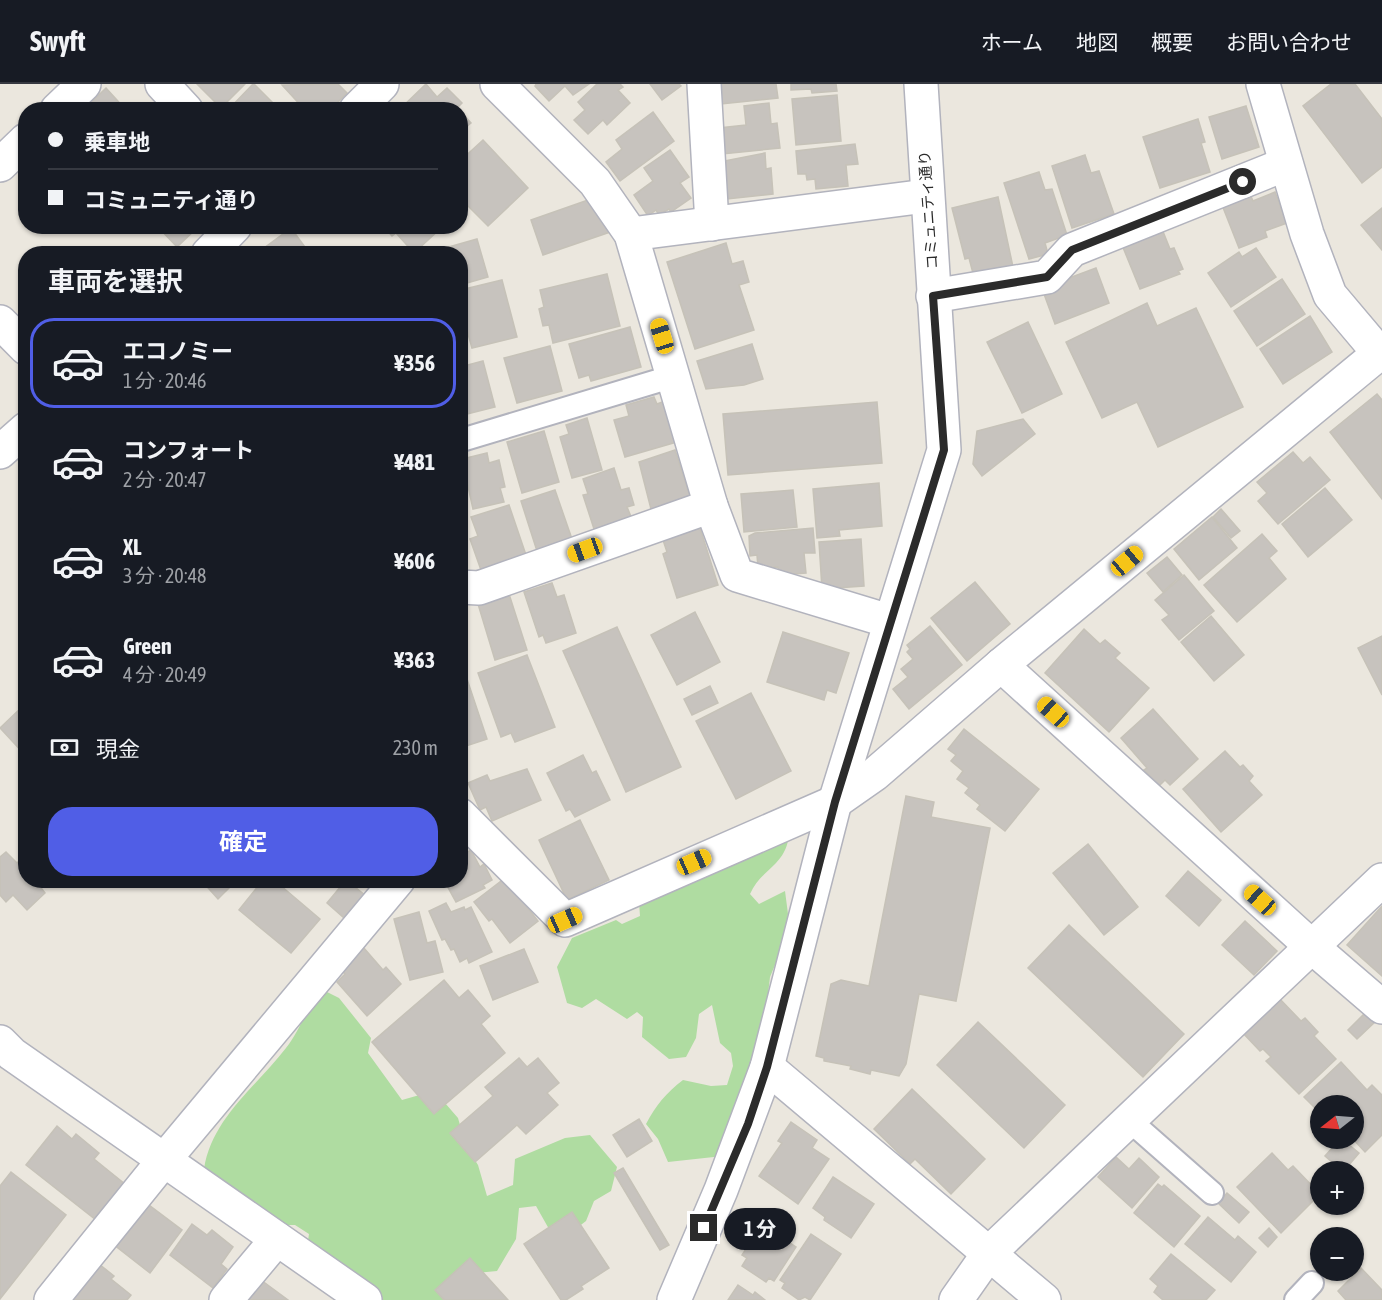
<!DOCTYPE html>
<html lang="ja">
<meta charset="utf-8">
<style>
body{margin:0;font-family:"Asap Condensed","Noto Sans JP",sans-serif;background:#20242c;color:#f1f3f6;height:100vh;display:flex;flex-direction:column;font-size:22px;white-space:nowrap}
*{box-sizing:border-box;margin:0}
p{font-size:20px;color:#9ea1a6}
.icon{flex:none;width:33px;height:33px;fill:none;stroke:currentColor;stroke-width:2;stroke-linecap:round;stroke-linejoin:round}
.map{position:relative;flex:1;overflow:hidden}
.sheet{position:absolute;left:18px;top:162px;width:450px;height:642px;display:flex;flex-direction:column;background:#171b24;border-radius:24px;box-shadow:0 2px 4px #0004}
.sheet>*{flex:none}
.hud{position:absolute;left:18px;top:18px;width:450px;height:132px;border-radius:24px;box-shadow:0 2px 4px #0004;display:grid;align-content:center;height:132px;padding:0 30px;background:#171b24}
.needle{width:39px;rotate:253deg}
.buttons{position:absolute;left:1310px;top:1011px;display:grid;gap:12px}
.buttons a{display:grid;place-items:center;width:54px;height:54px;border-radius:50%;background:#171b24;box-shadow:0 2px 4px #0004;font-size:30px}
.end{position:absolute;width:27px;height:27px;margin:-14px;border:8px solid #2b2b2b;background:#fff;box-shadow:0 0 0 3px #fff}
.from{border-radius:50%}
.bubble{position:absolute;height:42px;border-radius:21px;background:#171b24;box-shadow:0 2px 4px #0004;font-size:20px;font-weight:700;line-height:42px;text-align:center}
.car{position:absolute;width:18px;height:36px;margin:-18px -9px;border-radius:8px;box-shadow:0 0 4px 2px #0007;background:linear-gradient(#f5c518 24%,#345 0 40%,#f5c518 0 76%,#345 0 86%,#f5c518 0)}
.hud b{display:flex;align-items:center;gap:21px;height:57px;font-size:22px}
.hud b+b{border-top:2px solid #363941}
.hud i{width:15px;height:15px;background:#f1f3f6}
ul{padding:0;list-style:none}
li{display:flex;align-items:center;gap:18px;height:90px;margin:0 12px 9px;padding:0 18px;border:3px solid transparent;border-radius:24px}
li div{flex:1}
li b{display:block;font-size:22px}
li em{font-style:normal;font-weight:700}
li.current{border-color:#505ee6}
li>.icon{width:54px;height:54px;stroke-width:1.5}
h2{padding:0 30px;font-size:27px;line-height:72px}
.pay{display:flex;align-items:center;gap:15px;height:66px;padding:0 30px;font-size:22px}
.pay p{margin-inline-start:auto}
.action{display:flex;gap:12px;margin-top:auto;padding:12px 30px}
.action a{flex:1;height:69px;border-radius:24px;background:#505ee6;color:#fff;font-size:24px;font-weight:700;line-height:69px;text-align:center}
header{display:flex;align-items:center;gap:36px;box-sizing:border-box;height:84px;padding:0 30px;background:#171b24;border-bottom:2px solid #363941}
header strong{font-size:28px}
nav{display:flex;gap:33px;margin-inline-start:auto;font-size:21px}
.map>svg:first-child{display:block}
.green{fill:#afdca1}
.building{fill:#c7c3be;stroke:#c6c2b8;stroke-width:1.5}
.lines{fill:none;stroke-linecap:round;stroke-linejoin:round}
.lane-casing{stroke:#b2b3bd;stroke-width:26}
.street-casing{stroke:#b2b3bd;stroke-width:36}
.secondary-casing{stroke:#b2b3bd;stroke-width:36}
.lane{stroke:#fff;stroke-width:22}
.street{stroke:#fff;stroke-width:33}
.secondary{stroke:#fff;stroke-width:33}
.route{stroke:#2b2b2b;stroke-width:8}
.labels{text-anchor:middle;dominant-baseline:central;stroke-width:5;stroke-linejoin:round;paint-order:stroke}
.street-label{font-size:15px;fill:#2b2b2b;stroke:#fff}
</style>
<header>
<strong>Swyft</strong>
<nav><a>ホーム</a><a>地図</a><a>概要</a><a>お問い合わせ</a></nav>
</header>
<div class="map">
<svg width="1382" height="1216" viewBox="0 0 1382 1216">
<rect width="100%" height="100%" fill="#ebe7de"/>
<!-- green -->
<g class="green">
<path d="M789,746C789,781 762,783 750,810L759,820L785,807L788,830L780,869L770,893L764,944L723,1072L668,1078L658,1055L646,1040C656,1021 666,1009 683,996L711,1002L727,1001L733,982L731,969L720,959L712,921L699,930L696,954L686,973L669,975L642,953L643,933L637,928L627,935L596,915L582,924L567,919L557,883L572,854L616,836L622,840L640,832L639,818Z"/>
<path d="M323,906L339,914L371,954L368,969L402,1016L423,1010L445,1019L458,1034L466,1062L478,1081L487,1112L513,1101L515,1075L565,1054L590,1051L617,1083L611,1107L594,1117L586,1137L564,1154L549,1145L536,1122L519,1124L516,1155L497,1187L476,1189L449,1216H380L307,1163L309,1150L295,1141H279L204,1085C212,1034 256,1003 286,964C301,945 306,923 323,906Z"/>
</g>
<!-- building -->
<g class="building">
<polygon points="197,0 245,0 221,24"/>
<polygon points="254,0 280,26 228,26 253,0"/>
<polygon points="338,0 347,9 330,26 305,26 282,1"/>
<polygon points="426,0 437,13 447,4 462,19 457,24 459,26 399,26"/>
<polygon points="536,0 589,0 573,11 565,2 549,17 535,2"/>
<polygon points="597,0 620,0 623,3 618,6 630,19 607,41 603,36 588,50 574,36 585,26 578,18"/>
<polygon points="650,0 679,0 681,2 662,16"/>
<polygon points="719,0 776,0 778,14 721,20"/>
<polygon points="791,0 836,0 837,7 812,9 811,5 791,6"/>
<polygon points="1331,0 1355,0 1382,35 1382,83 1362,99 1303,22"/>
<polygon points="106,4 126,26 83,26"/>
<polygon points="837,11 841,57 796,61 792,15"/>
<polygon points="769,19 771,40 777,39 780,64 722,70 719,44 746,41 744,22"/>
<polygon points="1246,22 1259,63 1222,75 1209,33"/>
<polygon points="460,27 471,39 460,48"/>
<polygon points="653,28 674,57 620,97 606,78 622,65 616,56"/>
<polygon points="1198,35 1205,58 1201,59 1210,88 1160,104 1143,53"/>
<polygon points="483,56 528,104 488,142 460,114 460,77"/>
<polygon points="855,60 858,80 846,81 848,102 816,105 815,95 807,96 806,90 798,90 796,67"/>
<polygon points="670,66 689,93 680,99 691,114 671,128 669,125 659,131 656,126 648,132 634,111 653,97 644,84"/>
<polygon points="765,69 766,85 771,84 773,110 727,115 719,78"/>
<polygon points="1085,71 1091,89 1099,87 1114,130 1072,144 1052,82"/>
<polygon points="1039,88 1045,106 1052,105 1067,151 1045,159 1048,170 1029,175 1004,99"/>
<polygon points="1275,108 1287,139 1265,147 1267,153 1239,164 1222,121 1250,110 1253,117"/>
<polygon points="998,113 1013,183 974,193 969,174 965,175 952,124"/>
<polygon points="594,114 616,146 543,171 531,136"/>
<polygon points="1382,124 1382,166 1361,141"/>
<polygon points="157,142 206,142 200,148 196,145 177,163"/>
<polygon points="383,142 439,142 441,144 414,169 396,149 392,152"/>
<polygon points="291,144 310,170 256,170"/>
<polygon points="1162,145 1170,165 1174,164 1183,185 1178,187 1180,190 1140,205 1122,161"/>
<polygon points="477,155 488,193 460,201 460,170 424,170"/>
<polygon points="726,159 732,180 743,177 749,198 739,201 754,246 695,265 667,178"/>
<polygon points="1256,164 1276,193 1231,223 1208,189 1239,168 1242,173"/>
<polygon points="1096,184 1109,219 1055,240 1044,210 1056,199"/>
<polygon points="607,190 620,242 553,259 549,241 543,242 539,225 544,223 540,206"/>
<polygon points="1282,195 1305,230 1257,262 1234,227"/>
<polygon points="502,196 517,253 472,264 460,222 460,206"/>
<polygon points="1147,219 1157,242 1196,224 1243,323 1158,363 1137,318 1102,334 1066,258"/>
<polygon points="1310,232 1332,268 1283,300 1260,265"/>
<polygon points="1028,238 1062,310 1022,329 987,258"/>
<polygon points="630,243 641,283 591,297 589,291 579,294 569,260"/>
<polygon points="752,260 763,295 744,301 706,305 697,277"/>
<polygon points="550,262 562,307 517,319 504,274"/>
<polygon points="483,277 495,323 463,331 460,283"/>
<polygon points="1377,310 1382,316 1382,415 1330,348"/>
<polygon points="654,313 657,320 665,317 677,358 625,373 614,336 629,332 626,321"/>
<polygon points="877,318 882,379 728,391 723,330"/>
<polygon points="587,334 602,386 572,394 560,353 569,350 566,341"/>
<polygon points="1023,335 1035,350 982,392 973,380 977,347"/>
<polygon points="544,347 559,398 522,409 507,358"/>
<polygon points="675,366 690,412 672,418 673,422 652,429 639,378"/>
<polygon points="1293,368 1303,379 1310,373 1330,396 1278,440 1258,417 1267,409 1257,398"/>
<polygon points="487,369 489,379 499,376 505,403 500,404 504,418 473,425 462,375"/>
<polygon points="614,384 621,406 629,404 634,421 627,423 632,435 595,448 583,411 588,410 583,395"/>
<polygon points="879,399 882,442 839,446 840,452 817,454 813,405"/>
<polygon points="1325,404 1352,436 1308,473 1282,440"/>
<polygon points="555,406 572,455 537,467 521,417"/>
<polygon points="793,406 797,443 744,448 741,410"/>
<polygon points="509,421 526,471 481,486 470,455 478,452 471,433"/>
<polygon points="1221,425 1240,447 1231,454 1213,433"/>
<polygon points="1212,433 1237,464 1199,496 1174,465"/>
<polygon points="700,444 718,501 677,514 663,470 667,468 663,456"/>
<polygon points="813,444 815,469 804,469 806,489 779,491 778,483 758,484 757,471 750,472 749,452 755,449"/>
<polygon points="1262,450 1277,467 1269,474 1286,495 1237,538 1204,501"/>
<polygon points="861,455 864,502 822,505 819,458"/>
<polygon points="1167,473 1182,491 1163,508 1147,489"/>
<polygon points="1184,491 1214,527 1179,556 1162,536 1169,531 1155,516"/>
<polygon points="975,498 1010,540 967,577 931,534"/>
<polygon points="552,499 557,513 564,511 576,549 546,559 543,551 539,553 524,508"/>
<polygon points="509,510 527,566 495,576 478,520"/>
<polygon points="695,528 720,578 677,601 651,551"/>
<polygon points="1211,532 1244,571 1214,597 1181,558"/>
<polygon points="930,542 962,581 909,625 893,605 908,593 901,585 913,575 907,568 910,565 907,561"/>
<polygon points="617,543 681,683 626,708 563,567"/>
<polygon points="1084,545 1100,560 1105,556 1120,569 1115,574 1149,604 1109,648 1045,589"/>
<polygon points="783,548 849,569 836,609 827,606 824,616 767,598"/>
<polygon points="1382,552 1382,611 1358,564"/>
<polygon points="527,571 555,643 515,658 511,649 501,653 478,589"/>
<polygon points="460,574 487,655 460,664"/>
<polygon points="710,602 718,619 692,631 684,615"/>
<polygon points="751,609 791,687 736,715 696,637"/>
<polygon points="23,622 26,625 26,672 0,644"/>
<polygon points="1153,625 1198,675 1170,701 1165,696 1159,702 1144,686 1147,684 1121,654"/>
<polygon points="964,645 1039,705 1005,747 977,725 980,721 965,709 969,704 957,695 963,687 951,677 956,671 948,665"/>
<polygon points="1225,667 1240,683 1243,681 1253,692 1249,697 1262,711 1221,748 1183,705"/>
<polygon points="583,671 592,689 596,687 610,716 575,733 570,725 566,727 547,689"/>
<polygon points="527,685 541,716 492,737 486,723 480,726 468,699 487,691 490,697"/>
<polygon points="906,712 934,718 931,733 990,744 956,917 919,910 906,980 899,992 871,986 870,990 850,985 851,982 824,977 824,974 816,972 831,900 841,896 869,902"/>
<polygon points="580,736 609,796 567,816 539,756"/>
<polygon points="460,759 466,769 471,766 480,783 484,780 492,796 483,801 485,804 456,818 445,798 460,796"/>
<polygon points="1088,760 1138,823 1104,851 1053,789"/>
<polygon points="6,768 17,779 21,775 26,780 26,796 35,796 45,809 27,826 13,811 6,818 0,811 0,773"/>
<polygon points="1188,787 1221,816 1199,842 1166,812"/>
<polygon points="505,794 538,837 510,859 492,835 489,837 474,818"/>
<polygon points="201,796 237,796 218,815"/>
<polygon points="263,796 274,796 320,835 291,869 239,826"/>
<polygon points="346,796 365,811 344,834 327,819"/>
<polygon points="446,819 451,828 464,823 465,826 471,823 492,868 469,879 467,874 460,878 454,865 451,866 445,855 442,856 429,827"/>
<polygon points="1382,822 1382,892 1347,861"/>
<polygon points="419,828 427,859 435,857 443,888 410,896 394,835"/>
<polygon points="1245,837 1277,867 1254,891 1222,861"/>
<polygon points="1069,841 1184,950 1143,993 1028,884"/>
<polygon points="363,863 383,886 386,883 401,900 367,932 337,898 345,890 339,884"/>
<polygon points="524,865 538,898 493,916 480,882"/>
<polygon points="444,896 459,914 468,906 490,932 481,940 505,969 434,1030 372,958"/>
<polygon points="1277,912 1301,937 1305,934 1318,948 1314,952 1336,975 1299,1010 1266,977 1271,973 1263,965 1260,967 1241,947"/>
<polygon points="1367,927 1377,936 1357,955 1348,946"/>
<polygon points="978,938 1065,1021 1024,1064 937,981"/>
<polygon points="519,974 527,983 538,974 559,999 547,1009 558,1021 526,1050 517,1041 475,1078 450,1049 493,1012 485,1003"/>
<polygon points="1341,978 1367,1006 1372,1001 1382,1011 1382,1051 1365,1068 1352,1054 1353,1022 1320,1022 1320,1029 1304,1013"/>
<polygon points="912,1005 985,1075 951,1110 915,1075 910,1080 874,1045"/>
<polygon points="639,1035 652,1057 627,1073 613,1051"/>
<polygon points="791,1038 817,1056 812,1064 829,1075 798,1120 759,1092 782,1059 778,1057"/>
<polygon points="57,1042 72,1055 76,1050 99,1069 94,1075 125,1100 96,1136 26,1081"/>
<polygon points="1341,1054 1359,1069 1343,1088 1325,1072"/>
<polygon points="1272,1069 1288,1086 1293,1082 1320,1110 1281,1149 1237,1103"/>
<polygon points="1116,1073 1129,1085 1139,1074 1159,1093 1132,1124 1098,1093"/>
<polygon points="623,1084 669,1161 660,1166 614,1089"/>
<polygon points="11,1088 66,1131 0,1215 0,1102"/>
<polygon points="833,1093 874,1120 851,1154 824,1136 825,1133 813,1124"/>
<polygon points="1158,1100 1162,1103 1164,1101 1200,1132 1174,1163 1134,1129"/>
<polygon points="1227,1109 1249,1128 1239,1139 1218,1119"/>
<polygon points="145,1118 182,1146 150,1189 113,1160"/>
<polygon points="572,1128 609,1184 581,1202 583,1205 566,1216 561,1216 524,1160"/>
<polygon points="1208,1133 1235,1156 1238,1152 1256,1168 1231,1198 1185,1160"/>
<polygon points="754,1135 796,1163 774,1197 769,1194 766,1198 742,1182 747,1174 742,1171 748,1162 740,1157"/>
<polygon points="192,1140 207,1151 212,1146 233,1163 221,1180 227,1185 213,1204 170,1171"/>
<polygon points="1269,1144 1277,1153 1268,1163 1259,1154"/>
<polygon points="811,1150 841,1170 810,1216 805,1213 799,1216 782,1204 785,1199 780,1196"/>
<polygon points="1171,1170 1215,1206 1206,1216 1163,1216 1154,1208 1158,1202 1150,1195"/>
<polygon points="470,1174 508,1216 444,1216 435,1206"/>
<polygon points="99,1180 114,1192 111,1195 131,1211 127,1216 70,1216"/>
<polygon points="1361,1184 1382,1206 1382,1216 1346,1216 1338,1207"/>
<polygon points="261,1196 288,1216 246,1216"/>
<polygon points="738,1201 753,1211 755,1208 765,1216 728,1216"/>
</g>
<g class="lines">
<defs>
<g id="lane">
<polyline points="465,355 674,292"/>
<polyline points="1129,1036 1212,1109"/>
<polyline points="1296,1216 1312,1199"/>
</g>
<g id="street">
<polyline points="162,0 186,26"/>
<polyline points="497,0 595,98 631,150 711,422 737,491 889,537"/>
<polyline points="704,0 712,140"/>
<polyline points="1263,0 1307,150 1330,211 1379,269"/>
<polyline points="57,26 84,0"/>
<polyline points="356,26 382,0"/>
<polyline points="0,81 26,56"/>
<polyline points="631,150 926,112"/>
<polyline points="208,170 235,142"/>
<polyline points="933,212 1047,193 1072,166 1286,80"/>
<polyline points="0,238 26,264"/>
<polyline points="0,368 26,345"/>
<polyline points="460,503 479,504 711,422"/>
<polyline points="1001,581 1311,862 1382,923"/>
<polyline points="460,731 565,836 835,718"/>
<polyline points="0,958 12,970 365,1216"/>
<polyline points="767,983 1044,1216"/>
<polyline points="51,1216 164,1076 398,796"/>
<polyline points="226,1216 277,1155"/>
<polyline points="956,1216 989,1169 1382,796"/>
</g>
<g id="secondary">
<polyline points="835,718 875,690 1001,581 1382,267"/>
<polyline points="674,1216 721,1106 767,983 835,718 944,366 921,0"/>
</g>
</defs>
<!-- lane casing -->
<use href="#lane" class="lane-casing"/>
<!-- street casing -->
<use href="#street" class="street-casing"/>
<!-- secondary casing -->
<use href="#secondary" class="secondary-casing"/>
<!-- lane -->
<use href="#lane" class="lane"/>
<!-- street -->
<use href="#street" class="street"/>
<!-- secondary -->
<use href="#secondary" class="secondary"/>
</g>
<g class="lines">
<!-- route -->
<polyline class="route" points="704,1144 748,1040 767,983 835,718 944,366 933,212 1047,193 1072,166 1243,98"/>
</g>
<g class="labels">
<!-- street labels -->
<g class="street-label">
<text transform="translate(928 126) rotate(-94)">コミュニティ通り</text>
</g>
</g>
</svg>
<div class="buttons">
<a><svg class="needle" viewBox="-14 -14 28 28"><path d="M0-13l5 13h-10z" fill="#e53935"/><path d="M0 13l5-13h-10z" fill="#9ea1a6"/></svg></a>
<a>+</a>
<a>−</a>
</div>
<i class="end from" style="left:1243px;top:98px"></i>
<i class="end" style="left:704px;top:1144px"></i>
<div class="bubble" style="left:724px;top:1124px;width:72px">1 分</div>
<i class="car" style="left:662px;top:252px;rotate:343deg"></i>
<i class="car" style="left:585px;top:466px;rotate:250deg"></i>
<i class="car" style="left:1127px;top:477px;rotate:50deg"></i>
<i class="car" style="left:1053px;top:628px;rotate:312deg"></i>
<i class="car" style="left:694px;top:778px;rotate:66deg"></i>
<i class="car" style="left:1260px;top:816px;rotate:312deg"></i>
<i class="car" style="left:565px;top:836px;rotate:66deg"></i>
<div class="hud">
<b><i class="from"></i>乗車地</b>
<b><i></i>コミュニティ通り</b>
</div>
<section class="sheet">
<h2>車両を選択</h2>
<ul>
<li class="current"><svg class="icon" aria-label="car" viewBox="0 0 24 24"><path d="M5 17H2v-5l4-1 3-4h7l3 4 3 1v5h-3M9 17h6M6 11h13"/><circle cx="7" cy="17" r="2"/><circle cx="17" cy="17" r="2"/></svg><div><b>エコノミー</b><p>1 分 · 20:46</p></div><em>¥356</em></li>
<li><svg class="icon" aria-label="car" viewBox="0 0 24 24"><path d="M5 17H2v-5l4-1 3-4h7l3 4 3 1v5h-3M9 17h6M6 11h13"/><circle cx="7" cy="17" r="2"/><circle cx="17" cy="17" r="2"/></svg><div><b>コンフォート</b><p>2 分 · 20:47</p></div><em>¥481</em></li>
<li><svg class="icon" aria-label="car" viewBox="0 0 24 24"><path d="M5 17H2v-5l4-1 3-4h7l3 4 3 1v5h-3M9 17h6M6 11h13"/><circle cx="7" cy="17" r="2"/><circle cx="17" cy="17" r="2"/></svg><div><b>XL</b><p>3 分 · 20:48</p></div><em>¥606</em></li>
<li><svg class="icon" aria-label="car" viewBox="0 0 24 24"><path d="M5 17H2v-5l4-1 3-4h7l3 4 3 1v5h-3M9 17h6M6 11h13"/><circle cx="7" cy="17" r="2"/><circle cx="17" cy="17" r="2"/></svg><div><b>Green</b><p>4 分 · 20:49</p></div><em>¥363</em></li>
</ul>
<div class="pay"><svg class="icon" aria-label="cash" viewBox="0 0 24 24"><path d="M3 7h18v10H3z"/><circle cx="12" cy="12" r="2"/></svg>現金<p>230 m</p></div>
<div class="action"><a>確定</a></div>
</section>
</div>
